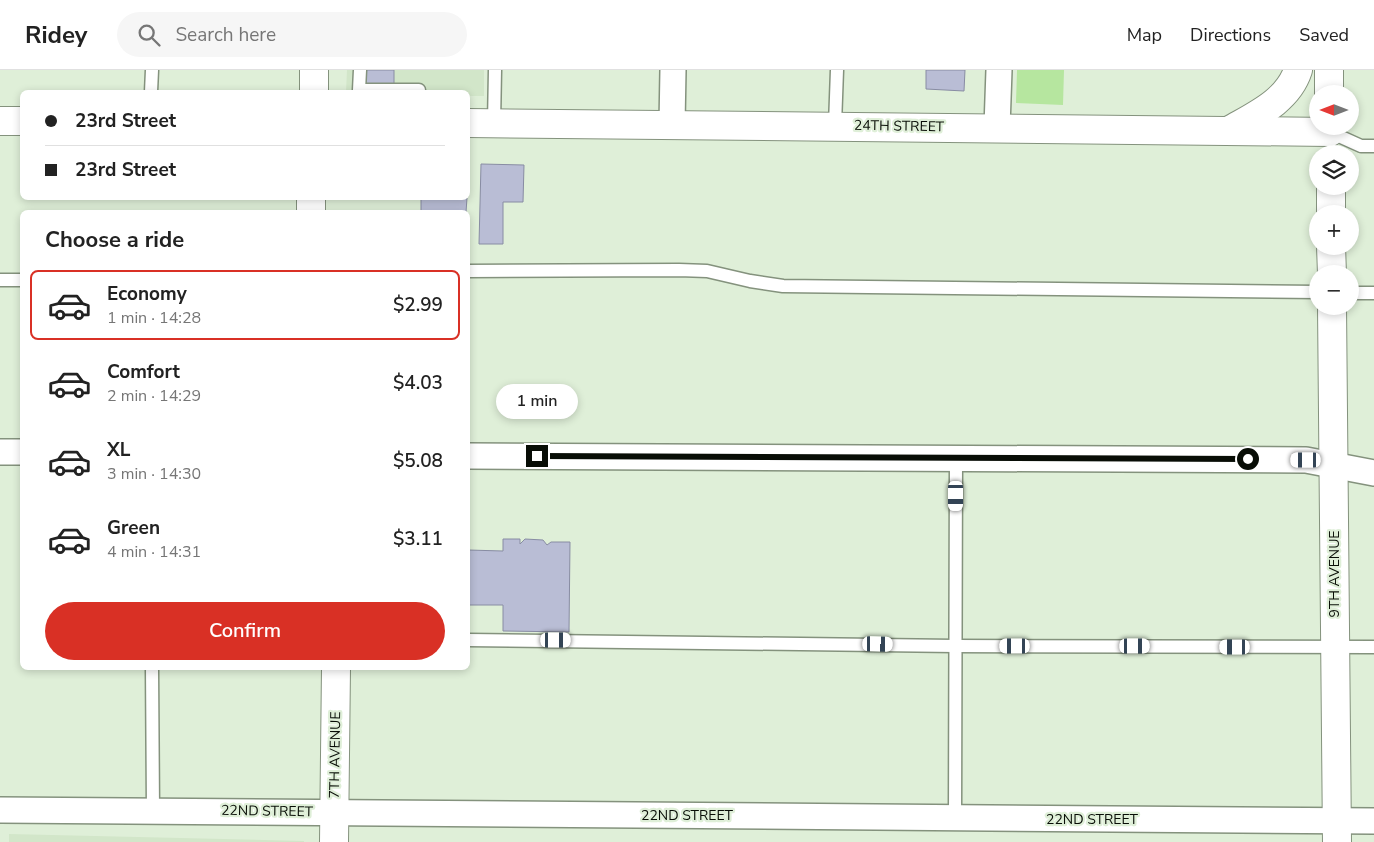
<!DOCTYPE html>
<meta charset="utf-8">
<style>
body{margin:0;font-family:"Nunito Sans",sans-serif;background:#f6f6f6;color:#222;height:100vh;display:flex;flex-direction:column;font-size:19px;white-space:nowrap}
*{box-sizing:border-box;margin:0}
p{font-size:16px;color:#767676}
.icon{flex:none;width:28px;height:28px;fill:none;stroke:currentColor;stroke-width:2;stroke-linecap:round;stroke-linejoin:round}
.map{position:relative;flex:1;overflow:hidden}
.sheet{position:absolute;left:20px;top:140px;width:450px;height:460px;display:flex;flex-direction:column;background:#fff;border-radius:8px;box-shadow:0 2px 8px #0003}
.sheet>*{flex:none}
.banner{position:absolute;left:20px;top:20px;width:450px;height:110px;border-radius:8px;box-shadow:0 2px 8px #0003;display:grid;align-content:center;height:110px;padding:0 25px;background:#fff}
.needle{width:32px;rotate:270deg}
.fabs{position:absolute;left:1309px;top:15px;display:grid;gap:10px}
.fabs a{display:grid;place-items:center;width:50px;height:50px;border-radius:50%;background:#fff;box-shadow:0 2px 8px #0003;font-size:25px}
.end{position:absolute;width:22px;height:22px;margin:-11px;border:6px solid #080d06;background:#fff;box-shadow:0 0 0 2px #fff}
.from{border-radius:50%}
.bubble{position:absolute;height:35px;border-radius:18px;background:#fff;box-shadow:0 2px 8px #0003;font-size:16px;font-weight:600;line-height:35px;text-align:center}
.car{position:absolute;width:15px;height:30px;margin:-15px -8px;border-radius:6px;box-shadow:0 0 4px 1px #0007;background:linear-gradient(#fff 24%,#345 0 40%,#fff 0 76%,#345 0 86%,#fff 0)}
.banner b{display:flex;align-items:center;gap:18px;height:48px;font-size:19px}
.banner b+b{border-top:1px solid #e0e0e0}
.banner i{width:12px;height:12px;background:#222}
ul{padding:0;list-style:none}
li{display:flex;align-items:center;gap:15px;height:70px;margin:0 10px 8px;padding:0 15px;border:2px solid transparent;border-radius:8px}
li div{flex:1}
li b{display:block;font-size:19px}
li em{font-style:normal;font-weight:600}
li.on{border-color:#d93025}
li>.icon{width:45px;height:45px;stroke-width:1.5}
h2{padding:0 25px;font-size:22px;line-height:60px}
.action{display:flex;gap:10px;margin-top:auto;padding:10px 25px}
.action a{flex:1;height:58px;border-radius:30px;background:#d93025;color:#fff;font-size:20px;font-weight:600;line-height:58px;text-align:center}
header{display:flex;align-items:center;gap:30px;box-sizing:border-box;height:70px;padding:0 25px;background:#fff;border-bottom:1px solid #e0e0e0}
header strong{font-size:24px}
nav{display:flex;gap:28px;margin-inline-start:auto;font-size:18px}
.search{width:350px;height:45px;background:#f6f6f6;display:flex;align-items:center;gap:12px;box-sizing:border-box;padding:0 18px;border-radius:28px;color:#767676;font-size:19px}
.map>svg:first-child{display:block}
.built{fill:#d2e6c9}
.green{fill:#b6e69f}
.building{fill:#b9bdd5;stroke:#888ca3}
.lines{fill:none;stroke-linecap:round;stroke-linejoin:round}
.service-casing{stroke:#84927d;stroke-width:15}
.minor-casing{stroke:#84927d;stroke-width:28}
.tertiary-casing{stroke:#84927d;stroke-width:30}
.service{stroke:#fff;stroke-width:12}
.minor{stroke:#fff;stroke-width:25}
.tertiary{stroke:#fff;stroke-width:28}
.route{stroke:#080d06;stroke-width:6}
.labels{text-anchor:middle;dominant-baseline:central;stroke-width:4.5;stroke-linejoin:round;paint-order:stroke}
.street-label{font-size:14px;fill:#080d06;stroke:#dfefd8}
</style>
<header>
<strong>Ridey</strong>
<div class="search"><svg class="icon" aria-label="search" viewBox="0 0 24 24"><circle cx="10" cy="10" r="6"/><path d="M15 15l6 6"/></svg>Search here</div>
<nav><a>Map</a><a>Directions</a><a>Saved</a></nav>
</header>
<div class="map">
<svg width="1374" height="772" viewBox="0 0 1374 772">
<rect width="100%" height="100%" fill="#dfefd8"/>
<!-- built -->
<g class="built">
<polygon points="347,0 484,0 484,26 468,26 468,22 346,22"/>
<polygon points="9,764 304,771 304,772 9,772"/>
</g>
<!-- green -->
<polygon class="green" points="1017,0 1064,0 1063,35 1016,33"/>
<!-- building -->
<g class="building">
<rect x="364" y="0" width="30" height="16"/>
<polygon points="926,0 965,0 964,21 926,19"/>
<polygon points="481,94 524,95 523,132 503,132 503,174 479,174"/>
<polygon points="421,128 467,128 466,142 421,142"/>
<polygon points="503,469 520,469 520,474 525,469 543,470 547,475 551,472 570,472 569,562 503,561 503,535 468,535 468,480 503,481"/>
</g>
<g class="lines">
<defs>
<g id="service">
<polyline points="360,0 359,20 419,20"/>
<polyline points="151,22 152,0"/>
<polyline points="494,53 495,0"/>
<polyline points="835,55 837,0"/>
<polyline points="1330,62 1361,76 1374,76"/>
<polyline points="468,201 679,200 707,201 750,211 783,216 1318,222"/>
<polyline points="0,210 22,210"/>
<polyline points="1350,223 1374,223"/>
<polyline points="468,570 955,576 1374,577"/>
<polyline points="152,598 153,740"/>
<polyline points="955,747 956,388"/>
</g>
<g id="minor">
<polyline points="672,54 673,0"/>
<polyline points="997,57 999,0"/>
<polyline points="0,382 22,382"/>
<polyline points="468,386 1306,390 1374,403"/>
<polyline points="0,740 1374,751"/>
</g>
<g id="tertiary">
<polyline points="1329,0 1329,24"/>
<polyline points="314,22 314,0"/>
<polyline points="0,51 22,51"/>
<polyline points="468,53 1330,62"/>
<path d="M1230,60C1256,45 1288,31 1298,0"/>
<polyline points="1331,116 1331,144"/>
<polyline points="311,142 311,128"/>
<polyline points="1331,176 1332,204"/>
<polyline points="1332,236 1337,772"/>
<polyline points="334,772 336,598"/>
</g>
</defs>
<!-- service casing -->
<use href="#service" class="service-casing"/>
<!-- minor casing -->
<use href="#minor" class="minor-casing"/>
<!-- tertiary casing -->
<use href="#tertiary" class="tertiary-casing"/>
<!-- service -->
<use href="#service" class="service"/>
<!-- minor -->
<use href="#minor" class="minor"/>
<!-- tertiary -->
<use href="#tertiary" class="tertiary"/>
</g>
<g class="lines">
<!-- route -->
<polyline class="route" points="537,386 1248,389"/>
</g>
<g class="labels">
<!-- street labels -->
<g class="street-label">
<text transform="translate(899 56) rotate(1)">24TH STREET</text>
<text transform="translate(1334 504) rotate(-90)">9TH AVENUE</text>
<text transform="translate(335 685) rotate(-89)">7TH AVENUE</text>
<text transform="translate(267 741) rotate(1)">22ND STREET</text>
<text x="687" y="745">22ND STREET</text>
<text x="1092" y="749">22ND STREET</text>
</g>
</g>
</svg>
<div class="fabs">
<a><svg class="needle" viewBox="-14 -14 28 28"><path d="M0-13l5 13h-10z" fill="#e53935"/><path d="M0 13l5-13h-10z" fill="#767676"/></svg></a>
<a><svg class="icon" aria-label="layers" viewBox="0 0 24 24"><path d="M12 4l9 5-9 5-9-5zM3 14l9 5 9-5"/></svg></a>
<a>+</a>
<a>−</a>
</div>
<i class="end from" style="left:1248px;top:389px"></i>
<i class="end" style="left:537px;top:386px"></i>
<div class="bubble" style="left:496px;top:314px;width:82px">1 min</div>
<i class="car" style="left:1306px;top:390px;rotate:270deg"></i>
<i class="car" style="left:956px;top:426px;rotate:180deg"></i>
<i class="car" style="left:556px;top:570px;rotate:90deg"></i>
<i class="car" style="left:878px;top:574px;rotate:91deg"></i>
<i class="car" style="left:1015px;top:576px;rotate:270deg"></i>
<i class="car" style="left:1135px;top:576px;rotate:90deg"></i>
<i class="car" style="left:1235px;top:577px;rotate:270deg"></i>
<div class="banner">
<b><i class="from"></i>23rd Street</b>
<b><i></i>23rd Street</b>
</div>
<section class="sheet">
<h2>Choose a ride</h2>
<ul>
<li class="on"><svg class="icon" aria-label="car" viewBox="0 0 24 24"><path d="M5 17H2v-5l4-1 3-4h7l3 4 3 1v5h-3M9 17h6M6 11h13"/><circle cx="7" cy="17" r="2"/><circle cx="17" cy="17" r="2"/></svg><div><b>Economy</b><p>1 min · 14:28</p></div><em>$2.99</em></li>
<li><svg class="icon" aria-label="car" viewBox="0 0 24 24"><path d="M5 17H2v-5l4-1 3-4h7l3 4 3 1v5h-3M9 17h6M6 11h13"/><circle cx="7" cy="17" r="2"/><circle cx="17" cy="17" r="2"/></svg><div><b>Comfort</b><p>2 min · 14:29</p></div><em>$4.03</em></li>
<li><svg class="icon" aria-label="car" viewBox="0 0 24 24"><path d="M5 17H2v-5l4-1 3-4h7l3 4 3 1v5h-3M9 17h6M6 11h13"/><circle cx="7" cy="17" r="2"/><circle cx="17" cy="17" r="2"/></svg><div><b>XL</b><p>3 min · 14:30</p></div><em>$5.08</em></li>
<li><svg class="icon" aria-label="car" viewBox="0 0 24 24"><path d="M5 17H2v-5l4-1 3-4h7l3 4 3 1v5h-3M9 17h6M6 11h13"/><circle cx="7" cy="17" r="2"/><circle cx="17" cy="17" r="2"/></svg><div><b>Green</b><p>4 min · 14:31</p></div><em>$3.11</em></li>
</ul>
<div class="action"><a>Confirm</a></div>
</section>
</div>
